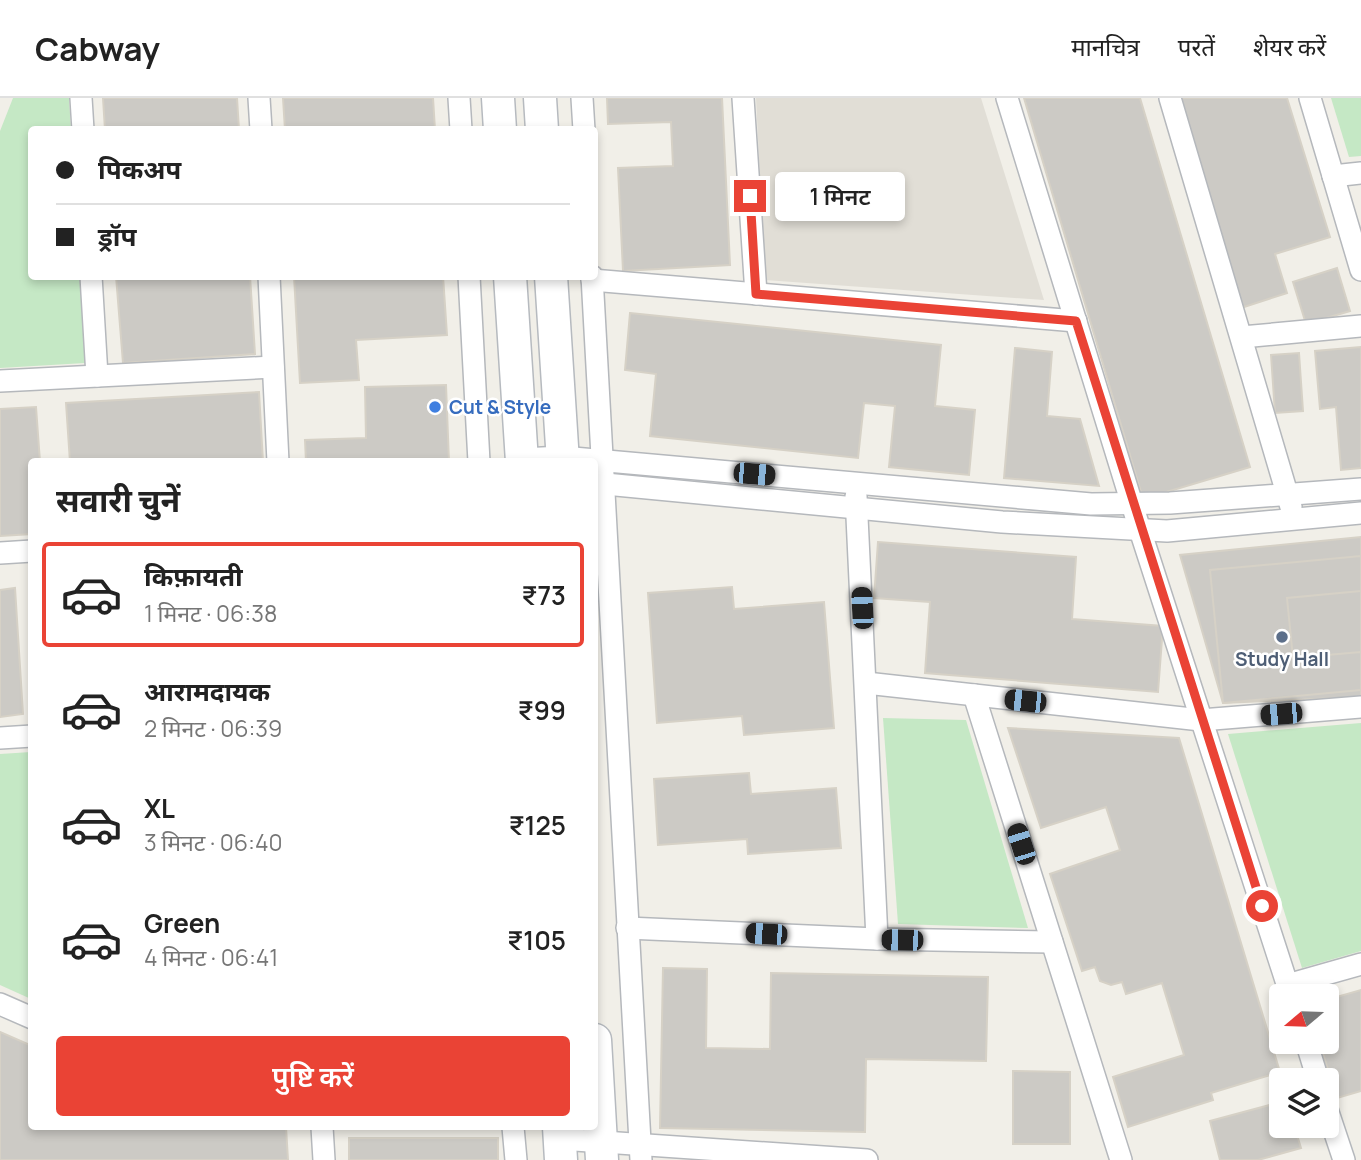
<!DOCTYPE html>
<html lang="hi">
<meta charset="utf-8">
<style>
body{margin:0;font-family:Manrope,"Noto Sans Devanagari",sans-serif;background:#f6f6f6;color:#222;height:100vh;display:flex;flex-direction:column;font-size:26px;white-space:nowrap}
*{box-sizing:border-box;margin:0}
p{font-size:23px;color:#767676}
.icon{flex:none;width:38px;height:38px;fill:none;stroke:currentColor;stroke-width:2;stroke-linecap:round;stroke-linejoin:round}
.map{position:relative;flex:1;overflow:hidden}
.details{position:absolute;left:28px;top:360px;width:570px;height:672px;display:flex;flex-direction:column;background:#fff;border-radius:7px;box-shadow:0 4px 10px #0003}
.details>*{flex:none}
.hud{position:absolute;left:28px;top:28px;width:570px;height:154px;border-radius:7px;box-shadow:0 4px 10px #0003;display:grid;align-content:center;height:154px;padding:0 28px;background:#fff}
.needle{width:46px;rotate:251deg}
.fabs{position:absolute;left:1269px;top:886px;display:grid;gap:14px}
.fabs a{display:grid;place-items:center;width:70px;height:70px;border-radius:7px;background:#fff;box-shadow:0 4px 10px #0003;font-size:35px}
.end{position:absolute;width:32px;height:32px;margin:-16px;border:9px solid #ea4335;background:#fff;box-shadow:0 0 0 4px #fff}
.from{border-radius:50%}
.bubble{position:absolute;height:49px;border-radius:7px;background:#fff;box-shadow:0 4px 10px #0003;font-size:23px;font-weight:600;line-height:49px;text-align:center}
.car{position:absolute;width:21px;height:42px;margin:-21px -10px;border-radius:9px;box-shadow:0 0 5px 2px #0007;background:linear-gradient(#222 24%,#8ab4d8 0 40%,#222 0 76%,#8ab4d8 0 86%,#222 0)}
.hud b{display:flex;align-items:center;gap:24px;height:66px;font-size:26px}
.hud b+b{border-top:2px solid #e0e0e0}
.hud i{width:18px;height:18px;background:#222}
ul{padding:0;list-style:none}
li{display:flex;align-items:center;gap:21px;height:105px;margin:0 14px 10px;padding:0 14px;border:4px solid transparent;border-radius:7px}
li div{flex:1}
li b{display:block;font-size:26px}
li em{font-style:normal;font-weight:600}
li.current{border-color:#ea4335}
li>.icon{width:63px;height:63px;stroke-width:1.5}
h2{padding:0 28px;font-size:32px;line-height:84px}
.action{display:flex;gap:14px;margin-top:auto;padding:14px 28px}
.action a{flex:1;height:80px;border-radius:7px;background:#ea4335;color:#fff;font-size:28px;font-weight:600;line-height:80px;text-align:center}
header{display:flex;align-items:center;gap:42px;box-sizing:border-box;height:98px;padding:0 35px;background:#fff;border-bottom:2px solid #e0e0e0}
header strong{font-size:33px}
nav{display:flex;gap:38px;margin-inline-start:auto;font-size:24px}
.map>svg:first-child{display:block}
.education{fill:#e1ded6}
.green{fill:#c5e8c5}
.building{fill:#cccac5;stroke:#d6d1c6;stroke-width:2}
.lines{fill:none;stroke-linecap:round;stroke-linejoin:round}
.street-casing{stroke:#b5b8bc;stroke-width:24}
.secondary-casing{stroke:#b6babf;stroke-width:35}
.street{stroke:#fff;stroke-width:21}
.secondary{stroke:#fff;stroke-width:32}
.route{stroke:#ea4335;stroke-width:9}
.shop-dot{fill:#3f7fe0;stroke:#fff;stroke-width:2.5}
.service-dot{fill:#5c6f8a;stroke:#fff;stroke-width:2.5}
.labels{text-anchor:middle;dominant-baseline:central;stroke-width:5;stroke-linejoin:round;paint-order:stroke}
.shop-label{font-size:19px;font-weight:bold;fill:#366cbe;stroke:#fff;text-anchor:start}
.service-label{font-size:19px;font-weight:bold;fill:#4e5e75;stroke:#fff}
</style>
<header>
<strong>Cabway</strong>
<nav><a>मानचित्र</a><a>परतें</a><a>शेयर करें</a></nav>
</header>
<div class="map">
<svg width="1361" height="1062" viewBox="0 0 1361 1062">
<rect width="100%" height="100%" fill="#f1efe8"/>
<!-- education -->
<polygon class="education" points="756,0 981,0 1044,202 765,182"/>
<!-- green -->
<g class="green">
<polygon points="13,0 69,0 71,31 32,32 32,178 80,179 85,265 0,270 0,33"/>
<polygon points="1331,0 1361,0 1361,58 1349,59"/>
<polygon points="883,620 966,622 1028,830 898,826"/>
<polygon points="1361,625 1361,853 1302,870 1228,636"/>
<polygon points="31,654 32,654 31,901 0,887 0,656"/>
</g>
<!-- building -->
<g class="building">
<polygon points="103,0 237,0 239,32 105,32"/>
<polygon points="283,0 433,0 435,32 285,32"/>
<polygon points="607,0 722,0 730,167 623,173 618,70 673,68 671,24 608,26"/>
<polygon points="1024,0 1140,0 1250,369 1143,401"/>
<polygon points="1176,0 1287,0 1330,139 1275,156 1287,195 1241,210"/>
<polygon points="1337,170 1350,213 1306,226 1293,184"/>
<polygon points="116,178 250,178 255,256 123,265"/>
<polygon points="294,178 443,178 447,237 356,242 359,282 300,285"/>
<polygon points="630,215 941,247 935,308 975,312 969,377 889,369 895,308 864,305 858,360 650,338 656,276 625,272"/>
<polygon points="1361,249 1361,370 1341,372 1336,309 1320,311 1315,253"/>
<polygon points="1015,250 1052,254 1047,318 1080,321 1099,388 1004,380"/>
<polygon points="1299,255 1303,313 1275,315 1271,257"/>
<polygon points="446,287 449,364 306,364 305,342 366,340 365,289"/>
<polygon points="259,294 263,364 70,364 66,305"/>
<polygon points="36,309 40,364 32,364 32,436 0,438 0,311"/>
<polygon points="1361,439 1361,599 1223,605 1180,457"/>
<polygon points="878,444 1076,459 1072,521 1163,528 1158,594 925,575 930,504 874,500"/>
<polygon points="1361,458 1361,493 1287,500 1293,560 1361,554 1361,592 1223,605 1210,472"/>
<polygon points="732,489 734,511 824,504 834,630 744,637 742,618 657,625 648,495"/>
<polygon points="15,490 23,616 0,619 0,492"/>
<polygon points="1008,630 1179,640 1280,974 1211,995 1213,1002 1128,1029 1113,979 1184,957 1162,885 1126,896 1122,884 1111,887 1100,883 1095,869 1082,873 1050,776 1120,752 1106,709 1041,730"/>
<polygon points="749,675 751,696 836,690 841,750 748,756 747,741 658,747 654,681"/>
<polygon points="663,870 707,871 706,950 770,951 771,875 988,879 986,963 866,961 865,1034 660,1030"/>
<polygon points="1361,892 1361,993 1337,1000 1319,943 1326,943 1326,902"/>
<polygon points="0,934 32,948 32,1029 286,1029 288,1062 0,1062"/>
<polygon points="1013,973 1070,974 1070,1046 1013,1046"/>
<polygon points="1281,1004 1281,1027 1294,1027 1301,1050 1258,1062 1220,1062 1210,1023"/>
<rect x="349" y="1040" width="149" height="22"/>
</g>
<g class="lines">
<defs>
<g id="street">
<polyline points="81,0 83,32"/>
<polyline points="259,0 261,32"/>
<polyline points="459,0 461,32"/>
<polyline points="582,0 584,32"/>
<polyline points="743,0 756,196"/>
<polyline points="1007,0 1140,432 1291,898"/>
<polyline points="1170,0 1291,409"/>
<polyline points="1310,0 1361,172"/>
<polyline points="1333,78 1361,75"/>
<polyline points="91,178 97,278"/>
<polyline points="269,178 278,364"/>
<polyline points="469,178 479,364"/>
<polyline points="592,178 641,1062"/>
<polyline points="592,182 1076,223"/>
<polyline points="1242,239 1361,228"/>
<polyline points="0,283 273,269"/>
<polyline points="522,361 562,359 1091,406 1170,405 1361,391"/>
<polyline points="595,385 1002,424 1167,433 1361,415"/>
<polyline points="856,398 877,841"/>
<polyline points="0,455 32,453"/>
<polyline points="866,585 1201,622 1361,609"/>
<polyline points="974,597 1121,1062"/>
<polyline points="0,640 32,638"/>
<polyline points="627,830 877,841 1052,844"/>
<polyline points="1287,887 1361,866"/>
<polyline points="0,906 32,920"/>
<polyline points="1306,943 1318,982"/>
<polyline points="1326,1008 1344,1062"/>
<polyline points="322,1029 324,1062"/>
<polyline points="513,1029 516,1062"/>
<polyline points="560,1041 867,1062"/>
</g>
<g id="secondary">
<polyline points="498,0 500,32"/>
<polyline points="540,0 542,32"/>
<polyline points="510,178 522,364"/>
<polyline points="551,178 563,364"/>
<polyline points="595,942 602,1062"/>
<polyline points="559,1029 561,1062"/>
</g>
</defs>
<!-- street casing -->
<use href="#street" class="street-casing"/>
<!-- secondary casing -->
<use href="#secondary" class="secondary-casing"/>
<!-- street -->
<use href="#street" class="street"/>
<!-- secondary -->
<use href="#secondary" class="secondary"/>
</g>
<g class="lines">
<!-- route -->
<polyline class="route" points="750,98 756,196 1076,223 1262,808"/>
</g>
<!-- markers -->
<circle class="shop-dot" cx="435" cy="309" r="7"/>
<circle class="service-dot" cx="1282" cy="539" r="7"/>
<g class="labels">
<!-- shop labels -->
<g class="shop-label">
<text x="449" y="309">Cut &amp; Style</text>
</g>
<!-- service labels -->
<g class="service-label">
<text x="1282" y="561">Study Hall</text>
</g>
</g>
</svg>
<div class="fabs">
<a><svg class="needle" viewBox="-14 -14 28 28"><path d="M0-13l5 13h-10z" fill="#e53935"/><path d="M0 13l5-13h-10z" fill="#767676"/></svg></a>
<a><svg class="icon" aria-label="layers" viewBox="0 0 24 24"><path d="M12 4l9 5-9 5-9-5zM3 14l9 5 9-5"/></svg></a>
</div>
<i class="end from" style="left:1262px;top:808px"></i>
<i class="end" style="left:750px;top:98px"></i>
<div class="bubble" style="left:775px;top:74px;width:130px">1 मिनट</div>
<i class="car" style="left:754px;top:376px;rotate:95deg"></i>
<i class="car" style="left:862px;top:510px;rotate:357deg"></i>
<i class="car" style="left:1025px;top:603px;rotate:276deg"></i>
<i class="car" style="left:1281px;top:616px;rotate:265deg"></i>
<i class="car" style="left:1021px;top:746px;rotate:342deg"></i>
<i class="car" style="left:766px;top:836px;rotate:273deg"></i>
<i class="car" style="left:902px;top:842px;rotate:271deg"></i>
<div class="hud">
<b><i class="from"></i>पिकअप</b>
<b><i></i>ड्रॉप</b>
</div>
<section class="details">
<h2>सवारी चुनें</h2>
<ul>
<li class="current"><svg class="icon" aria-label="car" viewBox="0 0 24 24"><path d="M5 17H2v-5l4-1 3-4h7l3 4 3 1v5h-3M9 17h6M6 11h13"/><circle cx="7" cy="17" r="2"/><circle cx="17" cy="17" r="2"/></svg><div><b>किफ़ायती</b><p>1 मिनट · 06:38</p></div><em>₹73</em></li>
<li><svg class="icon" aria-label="car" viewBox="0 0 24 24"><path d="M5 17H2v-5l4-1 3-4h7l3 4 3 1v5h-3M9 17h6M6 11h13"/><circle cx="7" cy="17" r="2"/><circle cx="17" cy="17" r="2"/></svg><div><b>आरामदायक</b><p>2 मिनट · 06:39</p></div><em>₹99</em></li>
<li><svg class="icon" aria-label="car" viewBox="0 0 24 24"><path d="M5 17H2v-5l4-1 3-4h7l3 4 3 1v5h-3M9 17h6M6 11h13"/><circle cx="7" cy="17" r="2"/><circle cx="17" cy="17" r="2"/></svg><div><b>XL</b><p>3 मिनट · 06:40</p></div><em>₹125</em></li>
<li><svg class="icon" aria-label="car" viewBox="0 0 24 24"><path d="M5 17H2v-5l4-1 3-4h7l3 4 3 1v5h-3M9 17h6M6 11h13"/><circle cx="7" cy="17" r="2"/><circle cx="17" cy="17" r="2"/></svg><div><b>Green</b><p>4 मिनट · 06:41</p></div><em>₹105</em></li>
</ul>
<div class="action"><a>पुष्टि करें</a></div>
</section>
</div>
